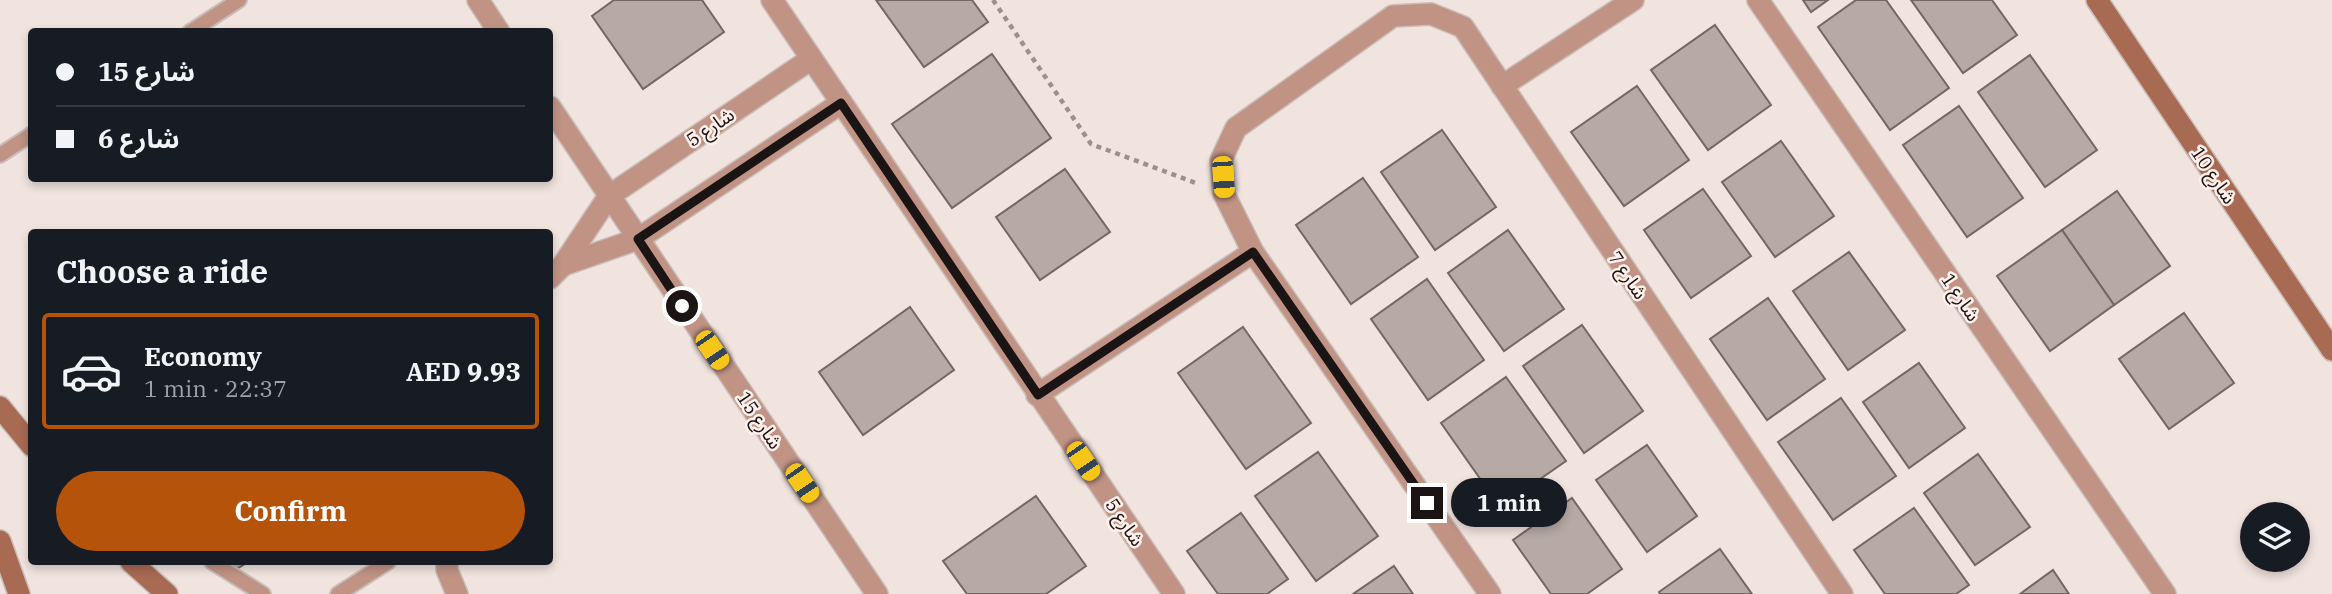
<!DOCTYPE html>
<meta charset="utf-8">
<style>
body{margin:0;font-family:"IBM Plex Serif","Noto Sans Arabic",serif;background:#242831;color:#f1f3f6;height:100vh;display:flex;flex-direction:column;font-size:26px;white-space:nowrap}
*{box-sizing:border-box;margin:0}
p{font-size:23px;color:#9ea1a6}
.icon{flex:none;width:38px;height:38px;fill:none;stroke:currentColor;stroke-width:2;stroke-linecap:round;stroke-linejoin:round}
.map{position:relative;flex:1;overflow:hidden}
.details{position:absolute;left:28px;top:229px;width:525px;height:336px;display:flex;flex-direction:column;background:#171b24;border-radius:7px;box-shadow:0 4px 10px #0003}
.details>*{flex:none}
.guide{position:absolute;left:28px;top:28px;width:525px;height:154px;border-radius:7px;box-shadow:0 4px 10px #0003;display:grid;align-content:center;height:154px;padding:0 28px;background:#171b24}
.controls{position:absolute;left:2240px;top:502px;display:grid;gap:14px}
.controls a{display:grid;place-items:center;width:70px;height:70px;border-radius:50%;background:#171b24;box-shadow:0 4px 10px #0003;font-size:35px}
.end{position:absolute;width:32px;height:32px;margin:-16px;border:9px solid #1a1514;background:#fff;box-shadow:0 0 0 4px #fff}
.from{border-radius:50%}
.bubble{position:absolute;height:49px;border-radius:24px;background:#171b24;box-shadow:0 4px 10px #0003;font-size:23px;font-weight:700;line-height:49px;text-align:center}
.car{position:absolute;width:21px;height:42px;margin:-21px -10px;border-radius:9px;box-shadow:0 0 5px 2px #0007;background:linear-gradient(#f5c518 24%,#345 0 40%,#f5c518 0 76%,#345 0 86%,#f5c518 0)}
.guide b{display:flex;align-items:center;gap:24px;height:66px;font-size:26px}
.guide b+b{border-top:2px solid #363941}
.guide i{width:18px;height:18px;background:#f1f3f6}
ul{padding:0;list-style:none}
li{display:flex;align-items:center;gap:21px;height:116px;margin:0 14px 10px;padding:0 14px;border:4px solid transparent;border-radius:7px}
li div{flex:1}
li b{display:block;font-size:26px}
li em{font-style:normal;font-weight:700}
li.current{border-color:#b45309}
li>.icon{width:63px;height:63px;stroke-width:1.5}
h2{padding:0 28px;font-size:32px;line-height:84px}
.button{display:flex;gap:14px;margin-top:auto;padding:14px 28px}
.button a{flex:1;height:80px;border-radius:42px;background:#b45309;color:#fff;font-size:28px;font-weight:700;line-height:80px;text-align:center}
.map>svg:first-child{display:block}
.building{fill:#b7aaa5;stroke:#736762;stroke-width:2}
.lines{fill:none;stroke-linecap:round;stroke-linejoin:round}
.lane-casing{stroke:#cabeba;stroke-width:18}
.street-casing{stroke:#cabeba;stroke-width:24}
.secondary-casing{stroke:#cabeba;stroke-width:24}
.path{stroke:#9a908c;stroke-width:4.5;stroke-dasharray:5 5;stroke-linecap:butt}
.lane{stroke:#c09384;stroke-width:14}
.street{stroke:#c09384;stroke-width:21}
.secondary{stroke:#a96a53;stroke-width:21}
.route{stroke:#1a1514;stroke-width:9}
.labels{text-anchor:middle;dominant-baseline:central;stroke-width:5;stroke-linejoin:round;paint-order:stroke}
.street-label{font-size:19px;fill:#1a1514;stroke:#fff0eb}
</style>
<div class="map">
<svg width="2332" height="594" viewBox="0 0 2332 594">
<rect width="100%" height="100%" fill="#f1e3de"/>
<!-- building -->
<g class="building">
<polygon points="614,0 702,0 724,32 643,89 592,16"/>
<polygon points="876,0 972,0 988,22 924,67"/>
<polygon points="1803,0 1828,0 1811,12"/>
<polygon points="1856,0 1886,0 1949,88 1890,130 1818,27"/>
<polygon points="1911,0 1992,0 2017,35 1963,73"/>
<polygon points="1715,25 1771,105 1708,150 1651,70"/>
<polygon points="992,54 1051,138 952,208 892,124"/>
<polygon points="2030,55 2097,150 2045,187 1978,92"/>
<polygon points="1637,86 1689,160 1624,206 1571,132"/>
<polygon points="1959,106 2023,198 1967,237 1903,145"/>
<polygon points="1442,130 1496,207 1435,250 1381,172"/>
<polygon points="1781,141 1834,216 1775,257 1722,182"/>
<polygon points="1065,169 1110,232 1040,280 996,217"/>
<polygon points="1363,178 1418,257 1351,304 1296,225"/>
<polygon points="1703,189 1751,256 1691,298 1644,230"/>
<polygon points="2117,191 2170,266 2114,305 2062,230"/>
<polygon points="1508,230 1564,309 1504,351 1448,273"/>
<polygon points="2062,230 2114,305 2050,351 1997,276"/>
<polygon points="1849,252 1905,330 1848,370 1793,291"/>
<polygon points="1427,279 1484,360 1428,400 1371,319"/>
<polygon points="1768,298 1825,379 1767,420 1710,339"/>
<polygon points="910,307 954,370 863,435 819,372"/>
<polygon points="2184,313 2234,383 2169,429 2119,359"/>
<polygon points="1582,325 1643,411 1584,453 1523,366"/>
<polygon points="1243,327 1311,423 1246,469 1178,373"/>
<polygon points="1919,363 1965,428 1909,468 1863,402"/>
<polygon points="1506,377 1566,461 1500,507 1441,423"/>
<polygon points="1841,398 1896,476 1833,520 1778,442"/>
<polygon points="1647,445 1697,516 1647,552 1596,480"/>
<polygon points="1318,452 1378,536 1316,581 1255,496"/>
<polygon points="1978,454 2030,527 1975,565 1924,493"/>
<polygon points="1036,496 1086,566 1046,594 967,594 943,561"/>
<polygon points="1572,498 1622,569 1587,594 1551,594 1513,540"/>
<polygon points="1914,508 1969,585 1956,594 1885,594 1854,550"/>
<polygon points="1241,513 1288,579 1267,594 1218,594 1187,551"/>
<polygon points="1720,549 1752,594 1660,594 1659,592"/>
<polygon points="225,562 248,562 232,572"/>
<polygon points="1394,566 1413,594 1353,594"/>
<polygon points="2053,570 2069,594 2020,594"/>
</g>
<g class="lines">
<defs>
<g id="lane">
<polyline points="190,32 239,0"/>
<polyline points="0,155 32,134"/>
<polyline points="212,562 263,594"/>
<polyline points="338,594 388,562"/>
</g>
<g id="street">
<polyline points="478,0 499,32"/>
<polyline points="772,0 1174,594"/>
<polyline points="1758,0 2165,594"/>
<polyline points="1502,86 1633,0"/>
<polyline points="550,107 877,594"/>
<polyline points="563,265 638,239 841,103"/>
<polyline points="550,278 563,265 609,196 811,59"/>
<polyline points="1037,395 1253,252"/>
<polyline points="447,562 447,570 457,594"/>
<polyline points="1490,594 1253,252 1224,194 1221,160 1236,128 1393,16 1431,14 1463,27 1842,594"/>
</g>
<g id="secondary">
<polyline points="2097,0 2332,350"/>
<polyline points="0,407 32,446"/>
<polyline points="0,541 19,594"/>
<polyline points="131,562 167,594"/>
</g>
</defs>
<!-- lane casing -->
<use href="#lane" class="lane-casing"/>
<!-- street casing -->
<use href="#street" class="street-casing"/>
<!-- secondary casing -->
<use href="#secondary" class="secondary-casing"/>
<!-- path -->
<polyline class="path" points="993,0 1091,144 1196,183"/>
<!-- lane -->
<use href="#lane" class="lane"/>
<!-- street -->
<use href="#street" class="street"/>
<!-- secondary -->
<use href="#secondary" class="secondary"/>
</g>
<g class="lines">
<!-- route -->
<polyline class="route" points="682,306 638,239 841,103 1038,395 1253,252 1427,503"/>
</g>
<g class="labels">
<!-- street labels -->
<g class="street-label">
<text transform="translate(710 127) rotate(-34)">شارع 5</text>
<text transform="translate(2214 175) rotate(56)">شارع 10</text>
<text transform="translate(1628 275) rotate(56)">شارع 7</text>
<text transform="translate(1961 297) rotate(56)">شارع 1</text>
<text transform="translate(760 420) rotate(56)">شارع 15</text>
<text transform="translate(1125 522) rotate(56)">شارع 5</text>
</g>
</g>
</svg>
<div class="controls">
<a><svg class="icon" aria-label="layers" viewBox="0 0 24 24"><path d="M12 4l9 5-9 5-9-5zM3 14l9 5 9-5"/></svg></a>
</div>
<i class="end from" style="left:682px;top:306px"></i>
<i class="end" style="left:1427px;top:503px"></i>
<div class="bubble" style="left:1451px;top:478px;width:116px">1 min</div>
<i class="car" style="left:1223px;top:177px;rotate:176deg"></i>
<i class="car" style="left:712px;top:350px;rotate:146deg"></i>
<i class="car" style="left:1083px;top:461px;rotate:146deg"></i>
<i class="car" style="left:802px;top:483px;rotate:146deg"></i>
<div class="guide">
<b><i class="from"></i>شارع 15</b>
<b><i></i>شارع 6</b>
</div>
<section class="details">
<h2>Choose a ride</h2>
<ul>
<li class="current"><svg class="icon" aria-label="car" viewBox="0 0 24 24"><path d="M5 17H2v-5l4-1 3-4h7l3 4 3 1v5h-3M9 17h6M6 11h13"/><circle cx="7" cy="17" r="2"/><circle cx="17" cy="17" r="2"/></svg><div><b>Economy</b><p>1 min · 22:37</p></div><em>AED 9.93</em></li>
</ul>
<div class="button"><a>Confirm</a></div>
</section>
</div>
